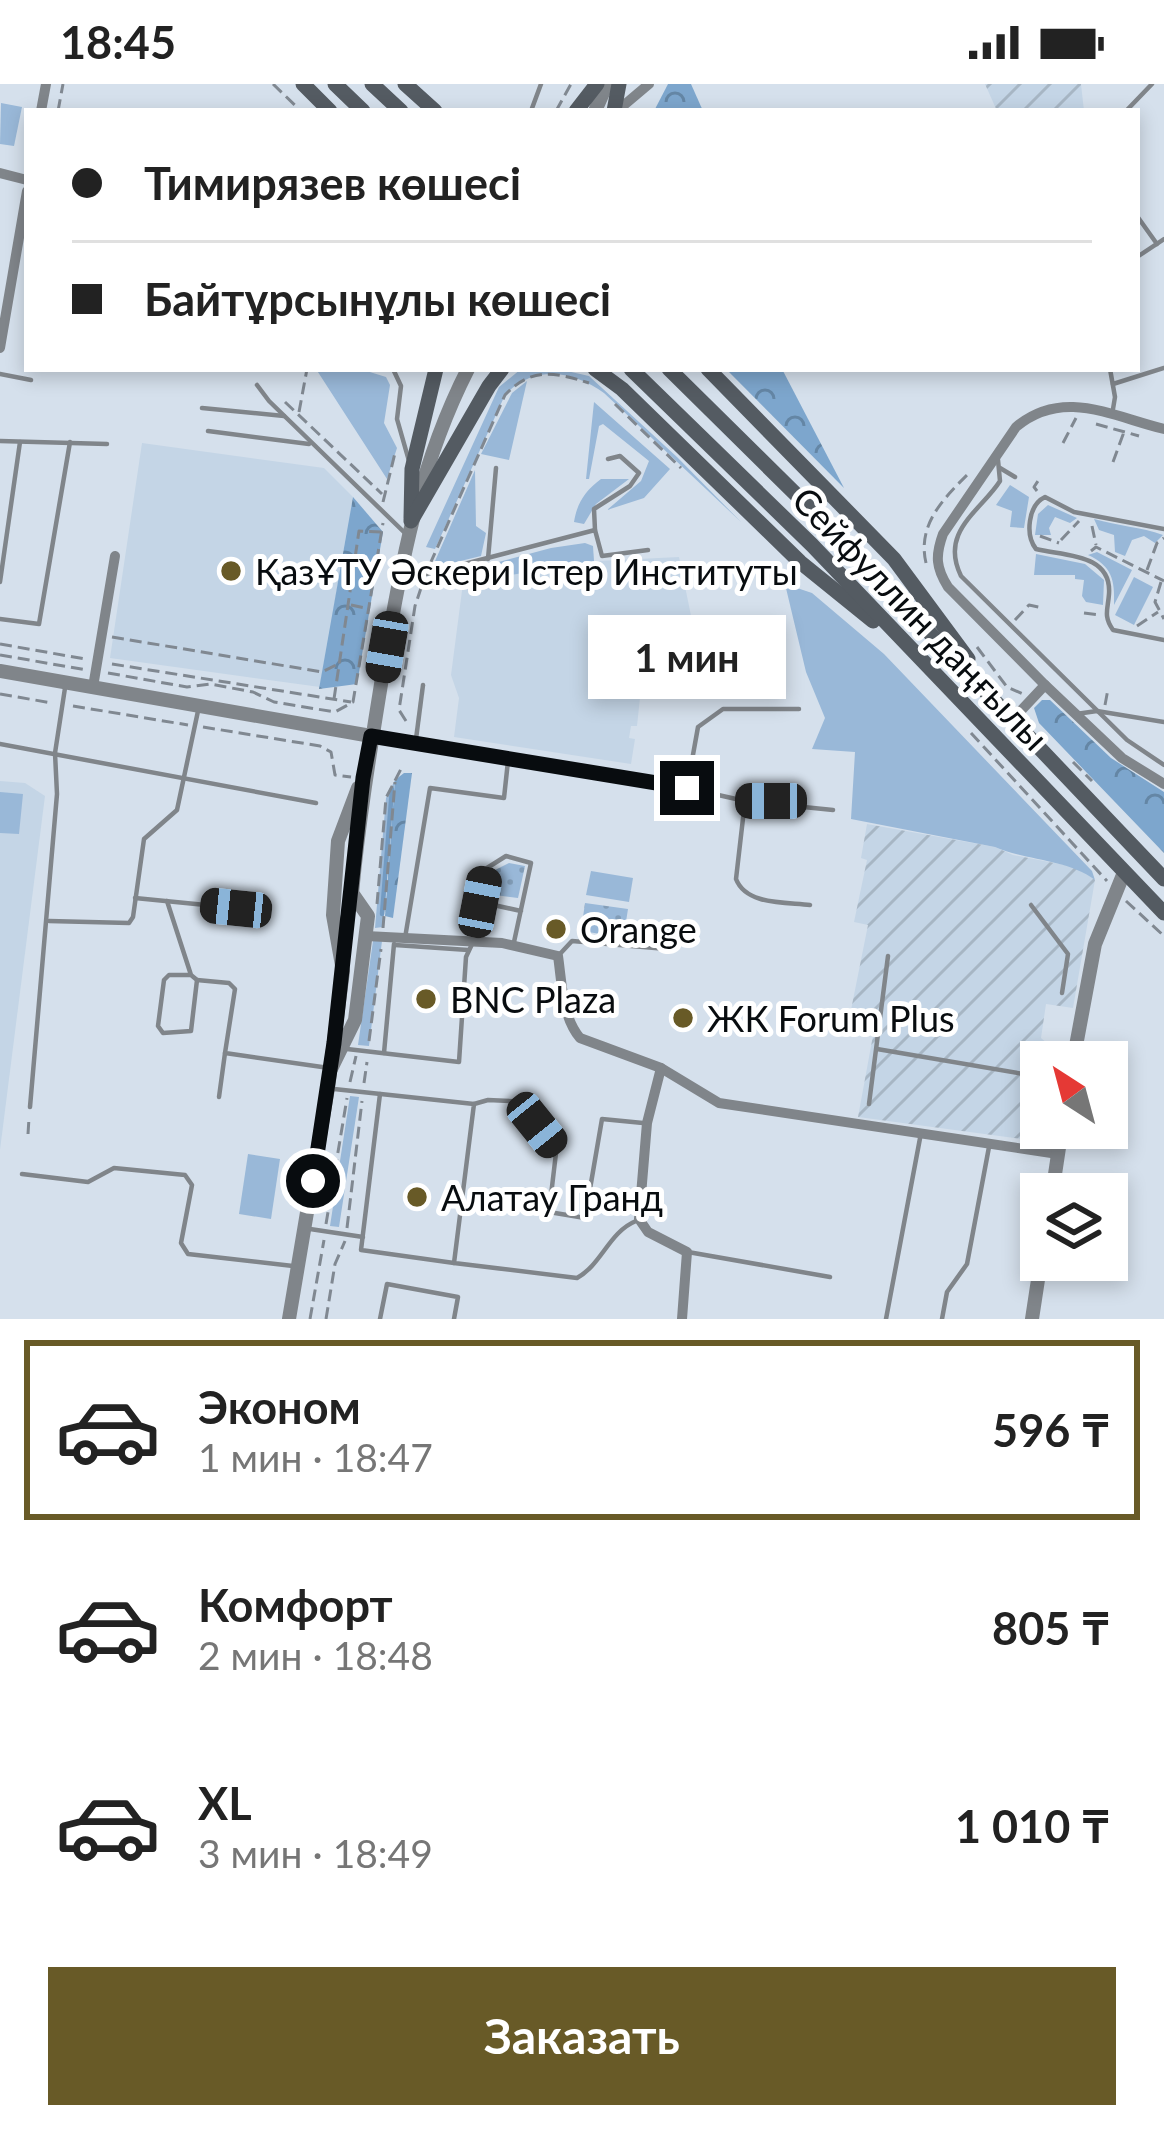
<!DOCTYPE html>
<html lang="ru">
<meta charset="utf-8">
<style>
body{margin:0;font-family:Lato,sans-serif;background:#f2f2f2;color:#222;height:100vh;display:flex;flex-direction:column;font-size:45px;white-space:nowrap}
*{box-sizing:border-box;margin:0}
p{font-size:39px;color:#767676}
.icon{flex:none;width:66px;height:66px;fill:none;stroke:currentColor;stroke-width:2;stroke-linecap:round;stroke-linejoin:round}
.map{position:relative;height:1235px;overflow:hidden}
.details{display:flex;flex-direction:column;background:#fff;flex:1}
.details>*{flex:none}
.guide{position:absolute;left:24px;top:24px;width:1116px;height:264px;border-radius:0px;box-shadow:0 6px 18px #0003;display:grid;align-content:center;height:264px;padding:0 48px;background:#fff}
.needle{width:78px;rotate:324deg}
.controls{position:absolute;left:1020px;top:957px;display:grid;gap:24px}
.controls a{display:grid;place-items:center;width:108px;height:108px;border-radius:0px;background:#fff;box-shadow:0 6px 18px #0003;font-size:60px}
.end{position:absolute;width:54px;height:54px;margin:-27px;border:15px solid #080c0f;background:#fff;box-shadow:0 0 0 6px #fff}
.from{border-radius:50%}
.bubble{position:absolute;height:84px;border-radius:0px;background:#fff;box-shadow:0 6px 18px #0003;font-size:39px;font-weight:700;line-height:84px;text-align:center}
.car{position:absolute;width:36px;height:72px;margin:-36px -18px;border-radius:15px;box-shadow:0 0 9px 3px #0007;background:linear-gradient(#222 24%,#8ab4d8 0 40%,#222 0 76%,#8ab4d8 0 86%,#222 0)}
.guide b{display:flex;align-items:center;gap:42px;height:114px;font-size:45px}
.guide b+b{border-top:3px solid #e0e0e0}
.guide i{width:30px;height:30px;background:#222}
ul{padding:21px 0 0;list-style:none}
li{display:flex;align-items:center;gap:36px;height:180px;margin:0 24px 18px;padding:0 24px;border:6px solid transparent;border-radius:0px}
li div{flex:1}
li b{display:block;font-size:45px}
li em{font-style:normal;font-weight:700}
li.current{border-color:#685a27}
li>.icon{width:108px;height:108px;stroke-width:1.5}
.cta{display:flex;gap:24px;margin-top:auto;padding:24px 48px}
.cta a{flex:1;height:138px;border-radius:0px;background:#685a27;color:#fff;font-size:48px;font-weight:700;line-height:138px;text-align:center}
.status{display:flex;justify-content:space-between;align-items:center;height:84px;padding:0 60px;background:#fff;direction:ltr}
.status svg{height:33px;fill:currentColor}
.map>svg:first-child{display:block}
.built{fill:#c4d5e6}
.industrial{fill:url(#industrial-furrows)}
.grass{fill:#99b8d8}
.forest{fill:url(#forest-crowns)}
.park{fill:url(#park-dots)}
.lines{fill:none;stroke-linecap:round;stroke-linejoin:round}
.stream{stroke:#739bc2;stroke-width:4.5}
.path{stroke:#808891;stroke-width:3;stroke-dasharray:12 6;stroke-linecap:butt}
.service{stroke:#80858a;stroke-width:4.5}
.minor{stroke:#80858a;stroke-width:10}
.tertiary{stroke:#80858a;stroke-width:14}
.secondary{stroke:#545b62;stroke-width:15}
.route{stroke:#080c0f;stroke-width:15}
.poi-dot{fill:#685a27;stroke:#fff;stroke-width:4.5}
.labels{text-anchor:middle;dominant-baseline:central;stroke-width:10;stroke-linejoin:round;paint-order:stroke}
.poi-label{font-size:36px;fill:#080c0f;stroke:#fff;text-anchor:start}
.street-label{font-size:36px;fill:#080c0f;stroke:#fff}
</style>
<div class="status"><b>18:45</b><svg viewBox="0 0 49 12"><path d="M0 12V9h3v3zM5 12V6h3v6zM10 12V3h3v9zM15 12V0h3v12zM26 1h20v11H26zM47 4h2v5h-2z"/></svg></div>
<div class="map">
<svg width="1164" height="1235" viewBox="0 0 1164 1235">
<defs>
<pattern id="industrial-furrows" width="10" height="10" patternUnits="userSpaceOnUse" patternTransform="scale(3)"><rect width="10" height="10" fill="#c4d5e6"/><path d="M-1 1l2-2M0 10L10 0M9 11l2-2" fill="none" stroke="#a7b6c4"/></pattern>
<pattern id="forest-crowns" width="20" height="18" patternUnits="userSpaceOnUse" patternTransform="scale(3)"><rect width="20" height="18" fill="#7da6cd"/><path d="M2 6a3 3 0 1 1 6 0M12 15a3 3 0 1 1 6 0" fill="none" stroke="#6486a5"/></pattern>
<pattern id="park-dots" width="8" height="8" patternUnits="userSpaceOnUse" patternTransform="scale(3)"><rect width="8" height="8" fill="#99b8d8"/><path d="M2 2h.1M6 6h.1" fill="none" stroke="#829db8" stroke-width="1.8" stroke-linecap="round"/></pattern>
</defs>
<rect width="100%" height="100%" fill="#d5e0ec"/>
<!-- built -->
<g class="built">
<polygon points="142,359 324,384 353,413 320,603 110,574"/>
<polygon points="679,473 697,561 691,563 695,610 641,604 637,642 631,642 629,654 635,655 631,680 454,653 459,614 451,591 463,499 578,478"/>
<polygon points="0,697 25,699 45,712 0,1066"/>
</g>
<!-- industrial -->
<g class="industrial">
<polygon points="985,0 1081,0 1084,27 997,27"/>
<polygon points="867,740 995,763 1013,771 1080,784 1095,796 1073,924 1046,920 1041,954 1048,960 1041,978 1040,1005 1041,1044 1046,1044 1044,1058 858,1033 874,946 849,936 868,841 854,838 867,776 861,774"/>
</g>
<!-- grass -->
<g class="grass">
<polygon points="1,19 22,23 14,62 0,60"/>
<polygon points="316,285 360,285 386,293 390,301 384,339 397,364 387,395"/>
<path d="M521,285H558L589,292L677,373L741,438L604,309C572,286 533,281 505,311L435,465L426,463L499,303Z"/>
<polygon points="527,297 509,376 481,370 512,309"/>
<polygon points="594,318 670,385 644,414 607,426 641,397 649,377 603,340 599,342 589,395 586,395"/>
<polygon points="475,386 476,442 486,449 481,472 432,484"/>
<path d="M601,395H629L596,420L584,440L574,438C577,419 585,407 601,395Z"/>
<polygon points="1010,401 1029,413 1024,444 1010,443 1012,427 996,421"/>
<polygon points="1048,421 1077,434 1070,439 1055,433 1049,444 1051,451 1035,451 1038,430"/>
<path d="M1094,435C1118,442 1141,443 1163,451L1155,459L1144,452L1132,456L1125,472L1115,468L1114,451L1099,446Z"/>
<polygon points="585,459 593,462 594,477 463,499 472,485 551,464"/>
<path d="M1097,468L1132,486L1114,521C1115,496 1112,482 1088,471Z"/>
<polygon points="1036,470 1085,480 1104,496 1103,521 1086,518 1082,512 1084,496 1075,495 1075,491 1034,491"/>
<polygon points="1134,493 1153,503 1134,541 1115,531"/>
<path d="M785,500L812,509L884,570L1092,787L1095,796C1067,775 1027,777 995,763L851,735L855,668L812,665L825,634L806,588Z"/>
<polygon points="681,560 683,600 659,601 657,561"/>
<polygon points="395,696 383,843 375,844 386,714"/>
<polygon points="0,708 23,710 19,750 0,749"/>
<polygon points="591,787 633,794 629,818 586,811"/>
<polygon points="373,857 382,857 369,962 358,961"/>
<polygon points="350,1012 359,1013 339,1143 330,1142"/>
<polygon points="248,1070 280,1075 271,1135 239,1130"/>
</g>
<!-- forest -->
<g class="forest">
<polygon points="668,0 691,0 703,27 654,27"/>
<polygon points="726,285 782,285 844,404"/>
<polygon points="353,413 383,448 357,600 319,605"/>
<polygon points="1050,616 1111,674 1164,708 1164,769 1039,639 1034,624 1042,616"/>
<polygon points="404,689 412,689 393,834 385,832 395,696"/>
</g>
<!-- park -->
<g class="park">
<polygon points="509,779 525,782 518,814 487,810 493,787"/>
<polygon points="585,819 628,825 625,844 603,841 601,850 581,847"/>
</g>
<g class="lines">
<!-- stream -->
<polyline class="stream" points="382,830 392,705"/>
<!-- path -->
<g class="path">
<polyline points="273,0 301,27"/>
<polyline points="58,27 63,0"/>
<polyline points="556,27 571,0"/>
<polyline points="285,318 382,410"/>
<polyline points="615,320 681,384"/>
<polyline points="299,328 307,285"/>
<polyline points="1096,340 1139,352"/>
<polyline points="1063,359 1076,334"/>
<polyline points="1113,378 1124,348"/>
<polyline points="1037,407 1034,403 1040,394"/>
<polyline points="383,418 395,369"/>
<polyline points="1092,442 1096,461"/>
<polyline points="1040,452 1059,459"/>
<polyline points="1061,456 1079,437"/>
<polyline points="1091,467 1096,463 1164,497"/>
<path d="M926,479C917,441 943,415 968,390"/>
<path d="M430,480L505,311C531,283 555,288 589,299"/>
<polyline points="1147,486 1157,459 1164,454"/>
<polyline points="1161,498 1155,518 1164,535"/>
<polyline points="351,521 370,525"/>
<polyline points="1084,529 1100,531"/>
<polyline points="1015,536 1029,521 1043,524"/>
<polyline points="1137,542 1158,528"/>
<polyline points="112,553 322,588 340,579"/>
<polyline points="0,560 85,575"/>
<polyline points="977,563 1007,603 1023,610"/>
<polyline points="0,571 87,586"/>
<polyline points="112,580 351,618"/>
<polyline points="108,589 187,603 210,600 253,608 274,618 335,628 353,618 383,439"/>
<polyline points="0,610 52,619"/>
<polyline points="334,615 359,447 383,448"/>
<polyline points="1105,621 1108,605"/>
<polyline points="73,622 188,641"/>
<polyline points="406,637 399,626 415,522 422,501"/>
<polyline points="203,643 320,662 331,668 335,691 351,693"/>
<polyline points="971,649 1107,797"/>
<polyline points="1073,678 1092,697"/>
<polyline points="1126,817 1164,852"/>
<polyline points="377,820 386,714 402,683"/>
<polyline points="383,844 395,698"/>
<polyline points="369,957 381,865"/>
<polyline points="350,998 356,972"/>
<polyline points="364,999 367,978"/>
<polyline points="28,1050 29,1034"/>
<polyline points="326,1140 347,1014"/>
<polyline points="347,1144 362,1017"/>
<polyline points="310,1235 324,1156"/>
<polyline points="326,1235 335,1180 345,1157"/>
</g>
<!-- service -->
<g class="service">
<polyline points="531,27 541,0"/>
<polyline points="1126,27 1152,0"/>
<polyline points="1137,132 1157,160"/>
<polyline points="1137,173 1164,155"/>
<polyline points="393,285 401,302 397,335 409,377"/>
<polyline points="1110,285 1115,313 1113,325"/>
<polyline points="0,290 31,296"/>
<polyline points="1113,300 1164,284"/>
<polyline points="257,301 269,317 407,451"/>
<polyline points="202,324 284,332"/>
<polyline points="208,347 309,360"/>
<polyline points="0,357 107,360"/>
<path d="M998,376L1000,397C981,427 939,447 961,492L1127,656L1164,681"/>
<polyline points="1000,384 1015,393"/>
<path d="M1164,445L1074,428L1045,413C1028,421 1025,451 1036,465C1063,472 1112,469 1109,510C1108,525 1103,532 1113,546L1164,556"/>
<polyline points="595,446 594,425 630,402 639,389 620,372 608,375"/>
<polyline points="488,475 496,384"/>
<polyline points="405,487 426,490 595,446 602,472 648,466"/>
<polyline points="0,498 20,358"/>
<polyline points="0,535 39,540 70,358"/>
<polyline points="799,625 723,625 698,643 687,704 745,717 833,726"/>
<polyline points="1076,630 1097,627 1164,638"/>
<polyline points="416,655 423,601"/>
<polyline points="0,660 316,719"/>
<path d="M745,717L736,795C746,821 785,818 810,821"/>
<polyline points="135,814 236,824"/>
<polyline points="167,817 191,891 197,896 191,947 163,949 158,942 164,896 169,891 191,891"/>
<polyline points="1031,821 1068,870 1062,909"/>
<polyline points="49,837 129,839 133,833 144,755 177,726 198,627"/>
<polyline points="405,854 430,704 504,714 508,677"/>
<polyline points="514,858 531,779 506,772 487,784 480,818 521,827"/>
<polyline points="395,861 468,866"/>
<polyline points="345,869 351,815"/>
<polyline points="559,871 572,857 667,865"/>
<polyline points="197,896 229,899 235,905 225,969 329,984"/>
<polyline points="347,965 459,978 466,873 473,858"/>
<polyline points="877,965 1041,993"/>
<polyline points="384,969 394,860"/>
<path d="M334,1005L474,1020L454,1179L577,1194C602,1180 609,1148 636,1137"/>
<polyline points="380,1010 361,1166 454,1179"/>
<polyline points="219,1013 225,969"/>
<polyline points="474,1020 488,1016 530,1018 538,1027 537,1041 556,1069 549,1128 585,1134 602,1035 643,1039"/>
<polyline points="869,1020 888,872"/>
<polyline points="30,1023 57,710 55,669 65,604"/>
<polyline points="22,1090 88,1098 114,1084 185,1091 192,1101 181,1159 188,1170 293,1182"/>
<polyline points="310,1145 363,1153"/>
<polyline points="688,1168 830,1193"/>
<polyline points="380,1235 387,1200 458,1213 454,1235"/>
<polyline points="886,1235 921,1049"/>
<polyline points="942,1235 947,1208 967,1180 989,1063"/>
</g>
<!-- minor -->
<g class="minor">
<polyline points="41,27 46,0"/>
<polyline points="617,27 649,0"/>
<polyline points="0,89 27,96"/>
<polyline points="0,264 27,107"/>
<polyline points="1045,601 1122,674 1164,700"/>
<polyline points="93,603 115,472"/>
<path d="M1013,635L1045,601L948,503C936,484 935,472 943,450L1016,343C1063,304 1111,332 1164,345"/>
<polyline points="371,652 687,704"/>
<path d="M366,852L502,859L558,872C562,899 562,933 580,954L661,984L719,1019L1058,1070"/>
<polyline points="661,984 647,1039 639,1135 648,1148 687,1168 682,1235"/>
</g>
<!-- tertiary -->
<g class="tertiary">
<polyline points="595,27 607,0"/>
<polyline points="0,587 371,652"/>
<polyline points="1073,978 1095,860 1123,791"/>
<path d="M331,985L355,936L368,832L352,809C359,734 371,662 383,588C400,483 419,381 468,285"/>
<polyline points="1052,1110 1062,1044"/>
<polyline points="289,1235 328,1004 343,887 333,831 338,757 358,704"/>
<polyline points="1032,1235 1041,1176"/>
</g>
<!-- secondary -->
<g class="secondary">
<polyline points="303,0 330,27"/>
<polyline points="335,0 363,27"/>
<polyline points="372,0 401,27"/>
<polyline points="405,0 435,27"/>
<polyline points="576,27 597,0"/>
<polyline points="614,27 619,0"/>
<polyline points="595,285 622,305 800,478 873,537"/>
<polyline points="631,285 812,461 1164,829"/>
<polyline points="669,285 830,444 1164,795"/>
<polyline points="708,285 894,475 968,575"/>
<polyline points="411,434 412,385 436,285"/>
<polyline points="411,437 489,302 502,285"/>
</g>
</g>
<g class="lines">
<!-- route -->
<polyline class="route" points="313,1097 334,959 363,694 371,652 687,704"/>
</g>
<!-- markers -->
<g class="poi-dot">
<circle cx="231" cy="487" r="12"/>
<circle cx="556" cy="845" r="12"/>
<circle cx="426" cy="915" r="12"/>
<circle cx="683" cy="934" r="12"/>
<circle cx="417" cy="1113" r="12"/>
</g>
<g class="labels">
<!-- poi labels -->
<g class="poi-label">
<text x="255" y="487">ҚазҰТУ Әскери Істер Институты</text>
<text x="580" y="845">Orange</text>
<text x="450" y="915">BNC Plaza</text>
<text x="707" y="934">ЖК Forum Plus</text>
<text x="441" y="1113">Алатау Гранд</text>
</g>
<!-- street labels -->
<g class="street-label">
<text transform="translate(921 534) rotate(46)">Сейфуллин даңғылы</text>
</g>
</g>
</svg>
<div class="controls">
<a><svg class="needle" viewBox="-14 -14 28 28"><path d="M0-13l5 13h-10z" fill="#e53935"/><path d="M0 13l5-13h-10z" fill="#767676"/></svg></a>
<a><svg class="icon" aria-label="layers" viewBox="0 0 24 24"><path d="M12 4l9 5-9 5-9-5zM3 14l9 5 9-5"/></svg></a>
</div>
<i class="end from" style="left:313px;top:1097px"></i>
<i class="end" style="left:687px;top:704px"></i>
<div class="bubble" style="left:588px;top:531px;width:198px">1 мин</div>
<i class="car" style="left:387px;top:563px;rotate:190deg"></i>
<i class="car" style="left:771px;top:717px;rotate:270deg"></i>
<i class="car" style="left:480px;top:818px;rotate:11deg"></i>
<i class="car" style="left:236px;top:824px;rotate:276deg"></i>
<i class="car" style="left:537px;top:1041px;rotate:141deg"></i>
<div class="guide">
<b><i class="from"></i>Тимирязев көшесі</b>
<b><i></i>Байтұрсынұлы көшесі</b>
</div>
</div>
<section class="details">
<ul>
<li class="current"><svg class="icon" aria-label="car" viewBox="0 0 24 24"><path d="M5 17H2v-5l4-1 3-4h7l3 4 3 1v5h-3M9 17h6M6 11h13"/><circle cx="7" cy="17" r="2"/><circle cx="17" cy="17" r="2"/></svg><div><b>Эконом</b><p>1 мин · 18:47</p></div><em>596 ₸</em></li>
<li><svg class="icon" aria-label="car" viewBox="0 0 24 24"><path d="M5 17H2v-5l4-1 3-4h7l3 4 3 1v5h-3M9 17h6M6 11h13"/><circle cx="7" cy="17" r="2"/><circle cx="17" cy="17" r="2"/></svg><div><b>Комфорт</b><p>2 мин · 18:48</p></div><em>805 ₸</em></li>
<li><svg class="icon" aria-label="car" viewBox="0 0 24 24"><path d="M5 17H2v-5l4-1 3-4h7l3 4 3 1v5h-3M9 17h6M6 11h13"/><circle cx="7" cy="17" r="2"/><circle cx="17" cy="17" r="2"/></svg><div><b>XL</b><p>3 мин · 18:49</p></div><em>1 010 ₸</em></li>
</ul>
<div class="cta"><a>Заказать</a></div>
</section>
